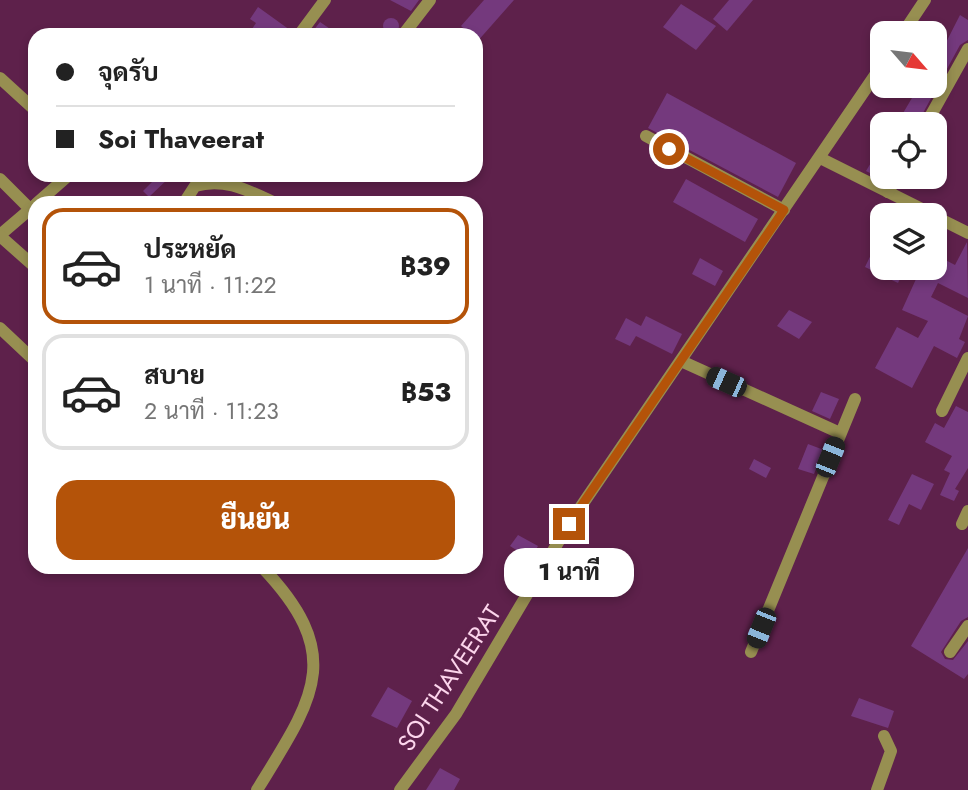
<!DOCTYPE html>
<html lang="th">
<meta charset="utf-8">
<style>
body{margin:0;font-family:Jost,Sarabun,sans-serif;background:#f6f6f6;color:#222;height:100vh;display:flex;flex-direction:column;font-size:26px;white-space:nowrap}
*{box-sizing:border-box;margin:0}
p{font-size:23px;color:#767676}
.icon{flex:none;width:38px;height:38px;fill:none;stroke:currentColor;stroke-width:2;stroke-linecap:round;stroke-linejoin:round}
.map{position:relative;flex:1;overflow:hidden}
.panel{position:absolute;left:28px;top:196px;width:455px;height:378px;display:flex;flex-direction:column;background:#fff;border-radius:21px;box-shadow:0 4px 10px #0003}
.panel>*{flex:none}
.guide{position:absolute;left:28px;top:28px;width:455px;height:154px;border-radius:21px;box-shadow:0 4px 10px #0003;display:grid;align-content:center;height:154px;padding:0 28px;background:#fff}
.needle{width:46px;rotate:118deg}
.controls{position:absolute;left:870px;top:21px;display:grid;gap:14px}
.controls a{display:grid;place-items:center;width:77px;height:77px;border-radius:14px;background:#fff;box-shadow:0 4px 10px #0003;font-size:35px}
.end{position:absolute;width:32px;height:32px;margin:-16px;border:9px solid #b45309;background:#fff;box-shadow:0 0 0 4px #fff}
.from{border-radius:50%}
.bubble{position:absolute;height:49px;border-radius:21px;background:#fff;box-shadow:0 4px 10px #0003;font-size:23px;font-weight:800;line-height:49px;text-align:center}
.car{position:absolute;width:21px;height:42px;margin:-21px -10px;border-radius:9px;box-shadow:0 0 5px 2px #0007;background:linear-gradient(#222 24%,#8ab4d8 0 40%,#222 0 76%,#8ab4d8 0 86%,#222 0)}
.guide b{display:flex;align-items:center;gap:24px;height:66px;font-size:26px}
.guide b+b{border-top:2px solid #e0e0e0}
.guide i{width:18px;height:18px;background:#222}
ul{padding:12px 0 0;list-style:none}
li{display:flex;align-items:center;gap:21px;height:116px;margin:0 14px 10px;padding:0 14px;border:4px solid #e0e0e0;border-radius:21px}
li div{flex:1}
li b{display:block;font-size:26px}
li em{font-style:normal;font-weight:800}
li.current{border-color:#b45309}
li>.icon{width:63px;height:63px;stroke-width:1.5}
.button{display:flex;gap:14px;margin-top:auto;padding:14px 28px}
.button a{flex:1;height:80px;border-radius:21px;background:#b45309;color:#fff;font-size:28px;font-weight:800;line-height:80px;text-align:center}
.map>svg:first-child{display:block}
.building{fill:#74397d}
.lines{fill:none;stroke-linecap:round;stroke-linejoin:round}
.minor{stroke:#978f51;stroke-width:12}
.route{stroke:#b45309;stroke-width:9}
.labels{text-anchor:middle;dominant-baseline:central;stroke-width:6;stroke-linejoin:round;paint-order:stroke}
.street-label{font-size:24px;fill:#fcd5ec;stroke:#5e214b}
</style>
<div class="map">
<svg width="968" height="790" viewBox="0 0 968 790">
<rect width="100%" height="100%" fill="#5e214b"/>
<!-- building -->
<g class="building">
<polygon points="390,0 419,0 411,11"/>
<polygon points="484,0 514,0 476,43 476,35 471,35 461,26"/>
<polygon points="729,0 753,0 727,31 713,19"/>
<polygon points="681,4 716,26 696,50 663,27"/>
<polygon points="258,7 290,30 286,35 248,35 256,23 250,19"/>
<polygon points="960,15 968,20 968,40 960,45 917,124 906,124 899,120 919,86 934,86 934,66"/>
<circle cx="391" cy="26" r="8"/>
<polygon points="320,22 339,35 310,35"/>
<polygon points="667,93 796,163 778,197 648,128"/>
<polygon points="875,156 882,160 882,179 866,171"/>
<polygon points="159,175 172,175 149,197 143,191"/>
<polygon points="686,179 758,219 745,242 673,202"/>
<polygon points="882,232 882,268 905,268 898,283 865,267"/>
<polygon points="967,242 968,298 938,283 931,297 968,316 959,339 965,342 957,358 934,346 912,388 875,368 897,327 918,338 928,321 902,310 921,268 934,268 934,254 955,265"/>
<polygon points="700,258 723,271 715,286 692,274"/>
<polygon points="789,310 812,322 799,339 777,326"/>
<polygon points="646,316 682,334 672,354 636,336 630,346 615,339 626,318 641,326"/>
<polygon points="821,392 839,399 830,419 812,411"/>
<polygon points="956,406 968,412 968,468 955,489 959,491 954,501 940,495 950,473 944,470 952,456 925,442 935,423 944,428"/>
<polygon points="808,444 824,450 814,474 798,469"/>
<polygon points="754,459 771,468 766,478 749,469"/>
<polygon points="912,474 934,484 921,510 909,504 899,525 888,520"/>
<polygon points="518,535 538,546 530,559 510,546"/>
<polygon points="968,548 968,617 961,621 941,652 945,659 953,660 968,641 968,674 964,679 911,646"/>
<polygon points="388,687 412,701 397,728 371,716"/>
<polygon points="859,698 894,711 888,728 851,716"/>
<polygon points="440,768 460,779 454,790 426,790"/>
</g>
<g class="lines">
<!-- minor -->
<g class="minor">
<polyline points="903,33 925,0"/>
<polyline points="299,35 325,0"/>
<polyline points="403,35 430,0"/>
<polyline points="0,78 35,110"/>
<polyline points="926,124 968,49"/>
<polyline points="646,136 784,210"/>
<polyline points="820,158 934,215"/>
<polyline points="0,179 30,209"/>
<polyline points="888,192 897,177"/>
<polyline points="37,203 69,175"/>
<path d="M184,203L195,186C225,177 249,191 275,203"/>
<polyline points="934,216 968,233"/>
<polyline points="0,235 35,205"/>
<polyline points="0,236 35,267"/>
<polyline points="0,328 35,361"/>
<polyline points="681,361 840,433"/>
<polyline points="942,411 968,358"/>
<polyline points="962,524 968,511"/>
<polyline points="751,652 855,399"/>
<polyline points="950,652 968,626"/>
<path d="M257,790C313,699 347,656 262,567"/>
<polyline points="400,790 456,714 569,524 882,65"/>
<polyline points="877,790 891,751 884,736"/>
</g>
</g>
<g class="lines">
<!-- route -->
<polyline class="route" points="569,524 784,210 669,149"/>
</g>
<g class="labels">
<!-- street labels -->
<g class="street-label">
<text transform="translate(449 678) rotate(-57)">SOI THAVEERAT</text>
</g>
</g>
</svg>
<div class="controls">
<a><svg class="needle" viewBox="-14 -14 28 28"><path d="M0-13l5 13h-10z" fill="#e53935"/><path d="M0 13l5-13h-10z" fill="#767676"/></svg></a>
<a><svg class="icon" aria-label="locate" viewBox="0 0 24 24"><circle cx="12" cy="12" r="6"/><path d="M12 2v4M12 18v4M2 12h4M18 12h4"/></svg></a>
<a><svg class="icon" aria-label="layers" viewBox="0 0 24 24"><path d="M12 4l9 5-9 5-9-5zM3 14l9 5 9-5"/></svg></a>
</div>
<i class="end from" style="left:669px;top:149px"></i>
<i class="end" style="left:569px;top:524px"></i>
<div class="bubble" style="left:504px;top:548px;width:130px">1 นาที</div>
<i class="car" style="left:726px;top:382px;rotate:294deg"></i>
<i class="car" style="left:830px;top:457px;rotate:22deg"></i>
<i class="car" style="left:761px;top:628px;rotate:202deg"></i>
<div class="guide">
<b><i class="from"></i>จุดรับ</b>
<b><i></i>Soi Thaveerat</b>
</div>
<section class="panel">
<ul>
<li class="current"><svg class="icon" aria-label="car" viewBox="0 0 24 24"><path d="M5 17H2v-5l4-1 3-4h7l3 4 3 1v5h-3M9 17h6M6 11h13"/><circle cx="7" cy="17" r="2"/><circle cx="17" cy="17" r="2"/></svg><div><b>ประหยัด</b><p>1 นาที · 11:22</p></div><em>฿39</em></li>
<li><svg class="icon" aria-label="car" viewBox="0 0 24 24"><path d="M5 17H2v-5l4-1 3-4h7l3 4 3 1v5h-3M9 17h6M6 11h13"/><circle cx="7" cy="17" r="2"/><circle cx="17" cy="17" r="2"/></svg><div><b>สบาย</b><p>2 นาที · 11:23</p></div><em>฿53</em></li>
</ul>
<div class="button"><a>ยืนยัน</a></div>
</section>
</div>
